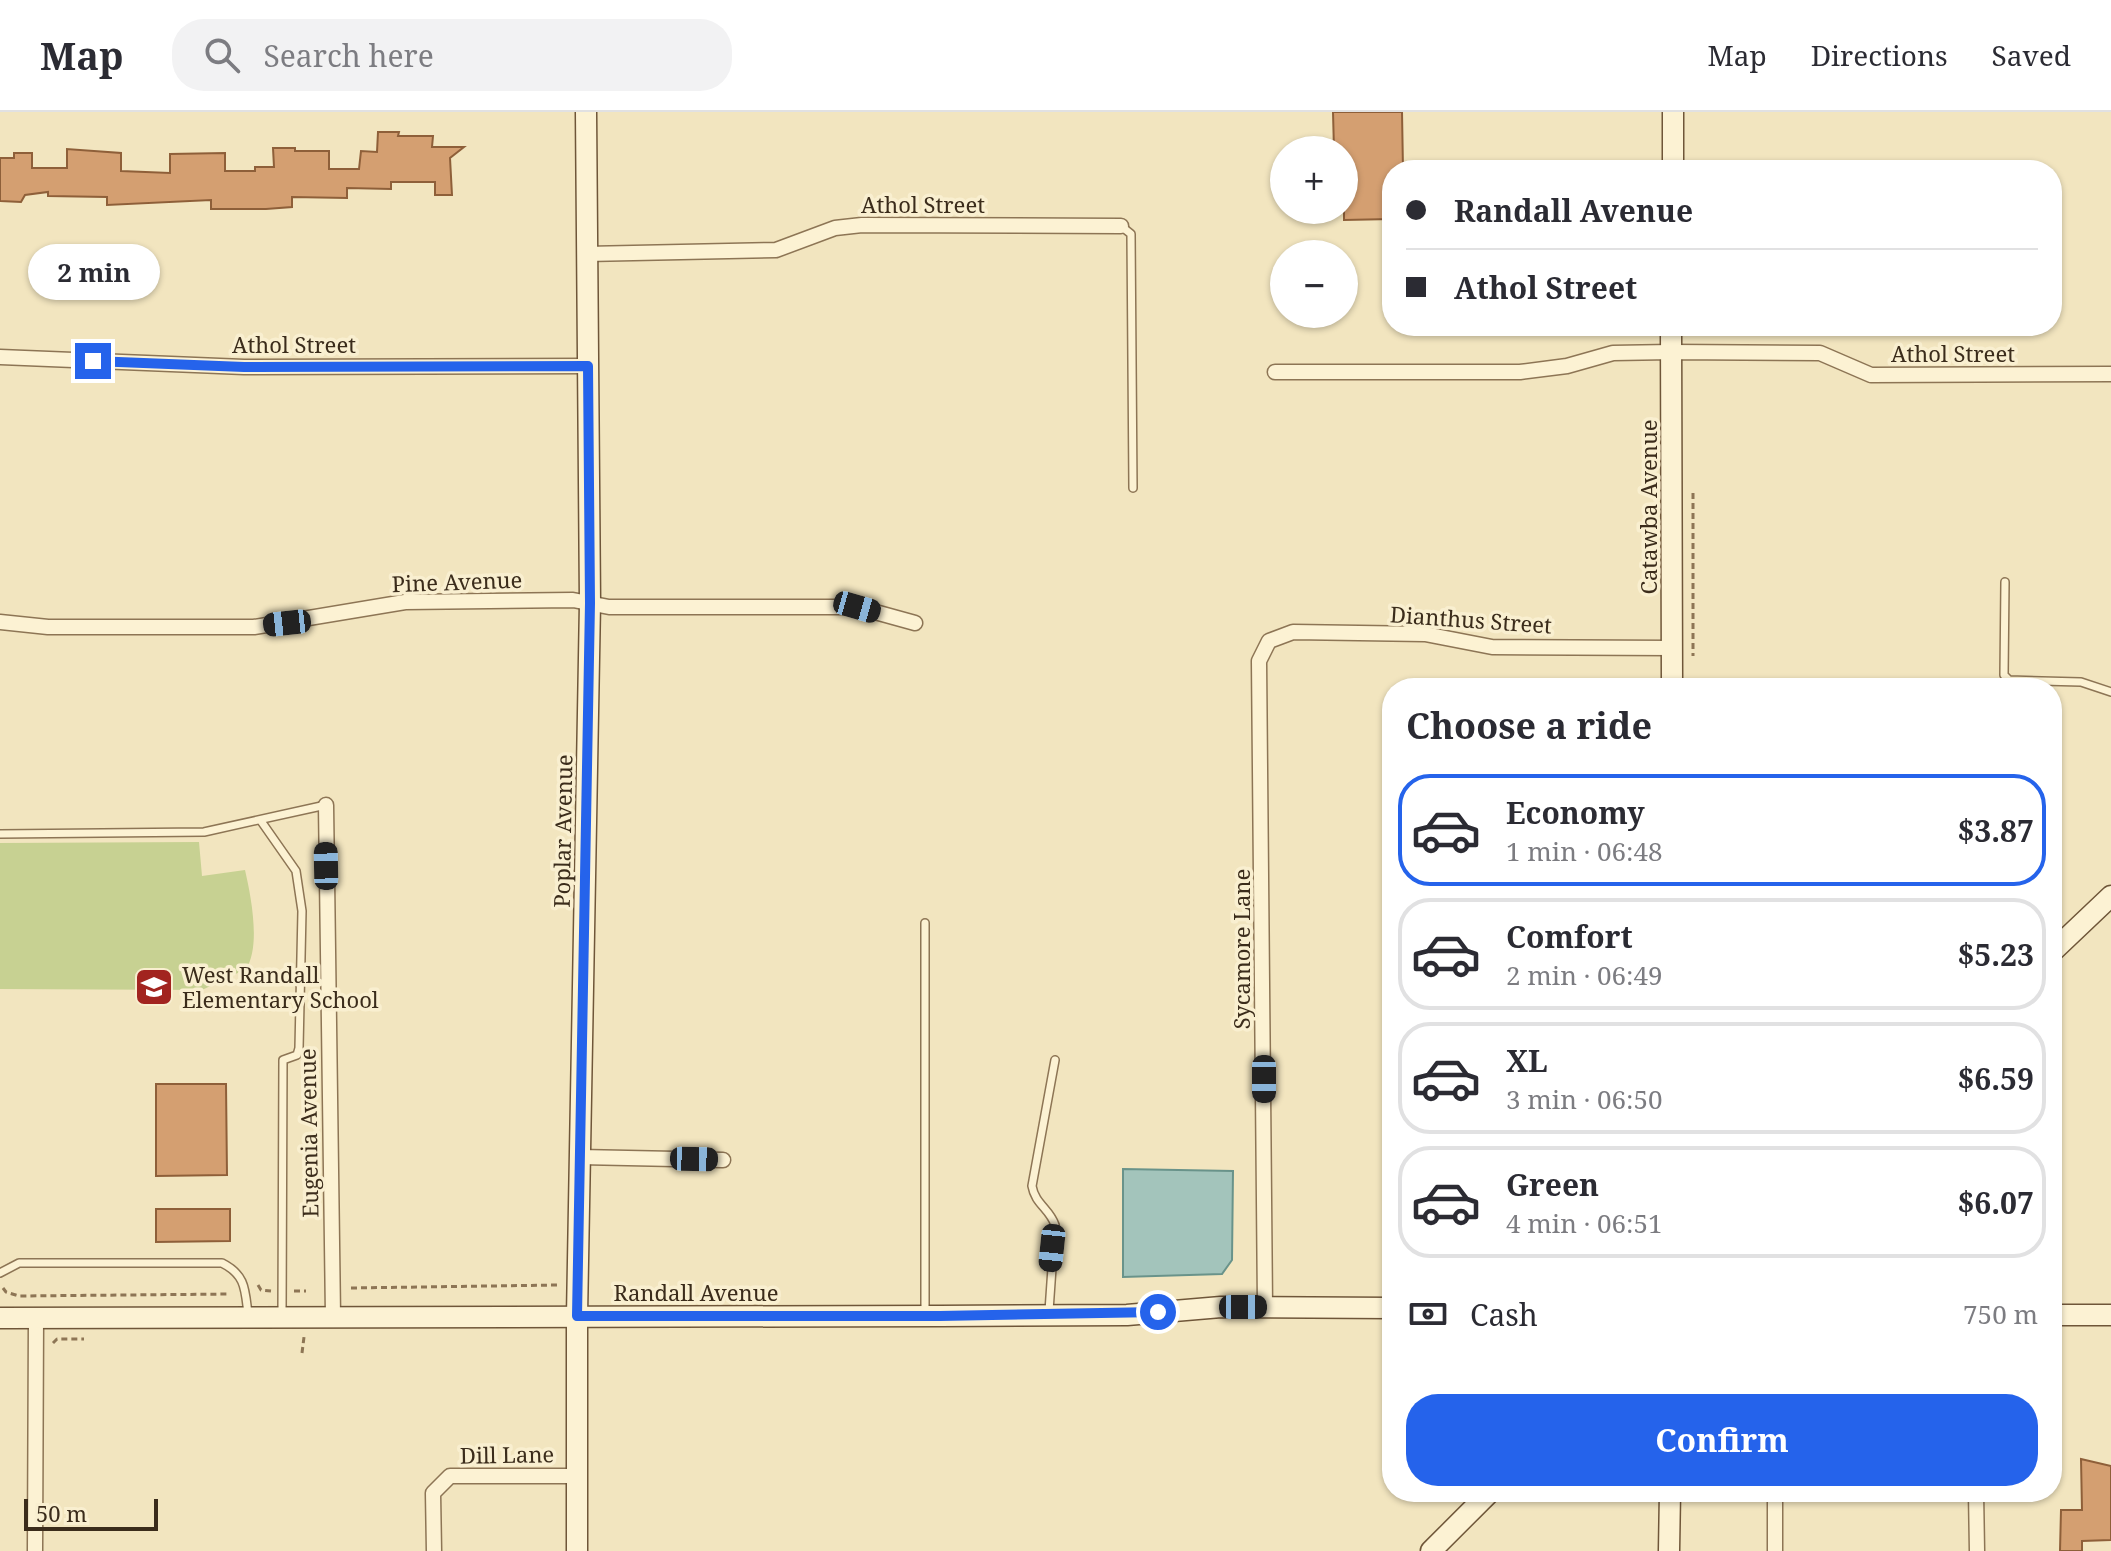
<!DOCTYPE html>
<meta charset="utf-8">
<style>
body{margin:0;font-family:"Noto Serif",serif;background:#f2f2f3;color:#2b2b33;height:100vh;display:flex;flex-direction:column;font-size:30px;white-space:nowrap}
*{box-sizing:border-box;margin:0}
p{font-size:26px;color:#7c7c81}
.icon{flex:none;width:44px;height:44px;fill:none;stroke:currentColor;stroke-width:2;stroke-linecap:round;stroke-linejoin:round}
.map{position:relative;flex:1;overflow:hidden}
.sheet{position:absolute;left:1382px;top:566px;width:680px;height:824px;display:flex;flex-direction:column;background:#fff;border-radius:32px;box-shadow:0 2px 6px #0004}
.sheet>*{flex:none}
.banner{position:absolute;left:1382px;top:48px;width:680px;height:176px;border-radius:32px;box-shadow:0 2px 6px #0004;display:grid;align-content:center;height:176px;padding:0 24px;background:#fff}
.buttons{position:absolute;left:1270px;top:24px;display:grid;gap:16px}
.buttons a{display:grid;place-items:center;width:88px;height:88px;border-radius:50%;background:#fff;box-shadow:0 2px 6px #0004;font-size:40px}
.scale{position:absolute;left:24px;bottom:20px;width:134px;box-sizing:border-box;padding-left:8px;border:4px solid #3b2c1b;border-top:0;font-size:22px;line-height:28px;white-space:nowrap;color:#3b2c1b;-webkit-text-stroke:6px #f9efd0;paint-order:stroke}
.end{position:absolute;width:36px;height:36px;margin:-18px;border:10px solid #2563eb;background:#fff;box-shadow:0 0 0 4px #fff}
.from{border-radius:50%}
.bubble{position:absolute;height:56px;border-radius:28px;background:#fff;box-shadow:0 2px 6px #0004;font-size:26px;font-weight:700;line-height:56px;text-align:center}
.car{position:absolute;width:24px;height:48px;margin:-24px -12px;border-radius:10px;box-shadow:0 0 6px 2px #0007;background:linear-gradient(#222 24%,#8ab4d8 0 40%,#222 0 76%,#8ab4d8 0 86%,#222 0)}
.banner b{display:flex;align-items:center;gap:28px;height:76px;font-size:30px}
.banner b+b{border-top:2px solid #e1e1e2}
.banner i{width:20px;height:20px;background:#2b2b33}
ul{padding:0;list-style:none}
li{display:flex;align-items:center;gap:24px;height:112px;margin:0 16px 12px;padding:0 8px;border:4px solid #e1e1e2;border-radius:32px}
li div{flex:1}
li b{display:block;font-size:30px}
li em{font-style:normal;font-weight:700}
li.current{border-color:#2563eb}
li>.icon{width:72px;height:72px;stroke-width:1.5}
h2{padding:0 24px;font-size:36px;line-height:96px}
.pay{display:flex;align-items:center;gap:20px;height:88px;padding:0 24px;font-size:30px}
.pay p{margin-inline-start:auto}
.cta{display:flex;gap:16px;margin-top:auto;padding:16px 24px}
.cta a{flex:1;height:92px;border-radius:32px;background:#2563eb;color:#fff;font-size:32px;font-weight:700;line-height:92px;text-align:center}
header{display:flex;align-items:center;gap:48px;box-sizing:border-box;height:112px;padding:0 40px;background:#fff;border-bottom:2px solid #e1e1e2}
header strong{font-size:38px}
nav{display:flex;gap:44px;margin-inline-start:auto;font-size:28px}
.search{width:560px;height:72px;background:#f2f2f3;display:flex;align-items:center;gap:20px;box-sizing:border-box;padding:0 28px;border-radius:32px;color:#7c7c81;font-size:30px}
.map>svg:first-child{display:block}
.green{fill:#c7d192}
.water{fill:#a3c4bb;stroke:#69938a;stroke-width:2}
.building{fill:#d49f71;stroke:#8e5f39;stroke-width:2}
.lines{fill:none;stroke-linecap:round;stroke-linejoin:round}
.lane-casing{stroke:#8d7555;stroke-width:10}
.street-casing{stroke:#8d7555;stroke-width:17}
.secondary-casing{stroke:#6f5639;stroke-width:23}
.path{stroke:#8d7555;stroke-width:3;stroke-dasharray:6 4;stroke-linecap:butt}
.lane{stroke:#fcf2d3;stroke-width:7}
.street{stroke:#fcf2d3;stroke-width:14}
.secondary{stroke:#fcf2d3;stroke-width:20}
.route{stroke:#2563eb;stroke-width:10}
.labels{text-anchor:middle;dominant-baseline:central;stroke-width:7;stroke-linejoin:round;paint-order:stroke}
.street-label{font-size:22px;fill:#3b2c1b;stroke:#f9efd0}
.poi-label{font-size:22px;fill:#3b2c1b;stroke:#f9efd0;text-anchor:start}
</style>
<header>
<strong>Map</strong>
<div class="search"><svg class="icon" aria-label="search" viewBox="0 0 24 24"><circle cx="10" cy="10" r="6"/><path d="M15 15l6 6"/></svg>Search here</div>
<nav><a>Map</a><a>Directions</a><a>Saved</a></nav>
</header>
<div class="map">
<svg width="2111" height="1439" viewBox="0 0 2111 1439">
<rect width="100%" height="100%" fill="#f2e5bf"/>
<!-- green -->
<path class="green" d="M199,730L202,764L245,758C251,784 261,834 246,857L202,878L0,877V731Z"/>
<!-- water -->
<polygon class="water" points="1123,1057 1233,1059 1232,1148 1222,1162 1123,1165"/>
<!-- building -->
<g class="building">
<polygon points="1333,0 1402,0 1403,58 1392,58 1392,107 1344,108 1344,38 1334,38"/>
<polygon points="378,20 399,20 398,24 433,24 432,35 464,35 450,46 452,83 435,83 435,70 391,70 391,77 347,76 347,86 292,85 292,95 266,97 211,97 211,88 107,93 107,85 48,84 48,80 25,83 21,90 0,89 0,46 14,46 14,41 32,41 32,56 67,56 67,37 121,41 121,59 170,61 170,42 225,41 225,59 255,59 255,55 274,55 273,36 295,36 295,39 329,39 329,57 359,57 361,39 377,40"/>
<polygon points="156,972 226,972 227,1063 156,1064"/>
<polygon points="156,1097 230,1097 230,1129 156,1130"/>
<polygon points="2081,1347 2111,1354 2111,1428 2082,1429 2082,1439 2060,1439 2061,1398 2082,1398"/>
</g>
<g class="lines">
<defs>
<g id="lane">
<polyline points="1121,114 1131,122 1133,376"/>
<polyline points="2005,470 2004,563 2009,568 2081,570 2111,580"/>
<polyline points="261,709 296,759 302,799 299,936 297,943 283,948 282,1202"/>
<polyline points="0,722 204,720 326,693"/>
<polyline points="925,811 925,1202"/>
<path d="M0,1161L19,1151H222C246,1163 245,1178 248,1202"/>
<path d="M1049,1199L1055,1113C1050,1097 1035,1092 1032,1074L1055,948"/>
</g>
<g id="street">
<polyline points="586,142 776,138 835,116 862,113 1121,114"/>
<polyline points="0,245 244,255 588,254"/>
<polyline points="1275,260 1520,260 1567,254 1613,241 1671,240 1820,241 1871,263 2111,262"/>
<polyline points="0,510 48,515 254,515 405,490 573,488 609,495 857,495 915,511"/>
<polyline points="326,693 333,1204"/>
<polyline points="580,1045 723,1048"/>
<polyline points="1265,1195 1259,549 1269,529 1293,520 1425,522 1492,535 1672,536"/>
<polyline points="1976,1380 1977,1439"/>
<polyline points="35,1439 36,1206"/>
<polyline points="434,1439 433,1381 450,1364 578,1364"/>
<polyline points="1775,1439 1775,1380"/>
</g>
<g id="secondary">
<polyline points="1673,58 1673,0"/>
<polyline points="1671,214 1672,576"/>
<polyline points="2052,840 2111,784"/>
<polyline points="2052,1203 2111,1203"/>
<polyline points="0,1206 940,1204 1127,1203 1221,1195 1392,1196"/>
<polyline points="577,1439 577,1204 590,491 586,0"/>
<polyline points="1431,1439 1490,1380"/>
<polyline points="1669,1439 1670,1380"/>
</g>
</defs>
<!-- lane casing -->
<use href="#lane" class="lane-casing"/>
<!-- street casing -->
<use href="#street" class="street-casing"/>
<!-- secondary casing -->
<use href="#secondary" class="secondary-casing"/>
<!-- path -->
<g class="path">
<polyline points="1693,381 1693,544"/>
<polyline points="258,1173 261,1178 271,1179"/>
<polyline points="3,1176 6,1180 19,1184 230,1182"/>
<polyline points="351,1176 558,1173"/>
<polyline points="294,1179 306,1179"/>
<polyline points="53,1231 57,1227 84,1227"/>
<polyline points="302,1241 304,1225"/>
</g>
<!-- lane -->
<use href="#lane" class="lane"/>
<!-- street -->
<use href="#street" class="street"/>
<!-- secondary -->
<use href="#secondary" class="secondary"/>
</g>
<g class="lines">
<!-- route -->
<polyline class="route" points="93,249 244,255 588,254 590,491 577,1204 940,1204 1158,1200"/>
</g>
<!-- icons -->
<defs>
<symbol id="school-square" viewBox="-11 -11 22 22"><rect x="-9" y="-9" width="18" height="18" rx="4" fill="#a2241f" stroke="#f9efd0"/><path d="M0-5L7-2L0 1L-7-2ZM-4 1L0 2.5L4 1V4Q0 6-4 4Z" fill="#fff"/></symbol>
</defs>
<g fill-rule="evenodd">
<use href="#school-square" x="132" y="853" width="44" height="44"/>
</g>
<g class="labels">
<!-- street labels -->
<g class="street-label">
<text x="923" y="92">Athol Street</text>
<text x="294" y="232">Athol Street</text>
<text x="1953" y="241">Athol Street</text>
<text transform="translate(1648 395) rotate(-90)">Catawba Avenue</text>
<text transform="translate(457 469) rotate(-2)">Pine Avenue</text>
<text transform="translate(1471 507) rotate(4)">Dianthus Street</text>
<text transform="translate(562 719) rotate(-89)">Poplar Avenue</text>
<text transform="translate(1241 837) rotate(-90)">Sycamore Lane</text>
<text transform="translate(308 1021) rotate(-91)">Eugenia Avenue</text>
<text x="696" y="1180">Randall Avenue</text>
<text transform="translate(507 1342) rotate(-1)">Dill Lane</text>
</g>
<!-- poi labels -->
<g class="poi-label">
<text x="182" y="862">West Randall<tspan x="182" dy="25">Elementary School</tspan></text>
</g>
</g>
</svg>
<div class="buttons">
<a>+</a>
<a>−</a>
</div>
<div class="scale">50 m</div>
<i class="end from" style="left:1158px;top:1200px"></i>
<i class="end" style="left:93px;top:249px"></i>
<div class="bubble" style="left:28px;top:132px;width:132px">2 min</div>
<i class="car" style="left:857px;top:495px;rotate:106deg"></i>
<i class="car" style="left:287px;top:511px;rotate:264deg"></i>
<i class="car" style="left:326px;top:754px;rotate:359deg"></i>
<i class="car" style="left:1264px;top:967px;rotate:180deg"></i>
<i class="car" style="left:694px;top:1047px;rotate:91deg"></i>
<i class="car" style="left:1052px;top:1136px;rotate:186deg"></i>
<i class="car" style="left:1243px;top:1195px;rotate:90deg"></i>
<div class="banner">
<b><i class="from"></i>Randall Avenue</b>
<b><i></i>Athol Street</b>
</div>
<section class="sheet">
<h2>Choose a ride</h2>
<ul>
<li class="current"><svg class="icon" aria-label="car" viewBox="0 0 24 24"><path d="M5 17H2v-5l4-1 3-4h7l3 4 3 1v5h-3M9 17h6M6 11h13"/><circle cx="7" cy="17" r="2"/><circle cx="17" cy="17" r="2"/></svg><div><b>Economy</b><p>1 min · 06:48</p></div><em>$3.87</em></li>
<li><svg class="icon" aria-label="car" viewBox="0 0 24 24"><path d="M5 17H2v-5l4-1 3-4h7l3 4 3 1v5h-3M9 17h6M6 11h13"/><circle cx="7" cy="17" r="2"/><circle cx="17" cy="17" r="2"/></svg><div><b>Comfort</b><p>2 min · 06:49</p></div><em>$5.23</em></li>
<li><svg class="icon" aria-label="car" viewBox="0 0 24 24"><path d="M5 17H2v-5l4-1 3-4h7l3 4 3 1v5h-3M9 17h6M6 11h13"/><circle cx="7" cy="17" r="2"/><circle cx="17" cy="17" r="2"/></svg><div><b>XL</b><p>3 min · 06:50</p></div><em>$6.59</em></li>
<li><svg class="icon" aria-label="car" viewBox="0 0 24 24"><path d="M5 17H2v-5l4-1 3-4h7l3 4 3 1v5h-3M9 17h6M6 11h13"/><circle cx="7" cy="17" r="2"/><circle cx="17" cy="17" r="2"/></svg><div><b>Green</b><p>4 min · 06:51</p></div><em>$6.07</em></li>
</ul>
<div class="pay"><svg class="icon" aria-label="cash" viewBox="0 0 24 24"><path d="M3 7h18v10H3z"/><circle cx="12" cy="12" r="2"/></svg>Cash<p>750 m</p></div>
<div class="cta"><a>Confirm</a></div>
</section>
</div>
